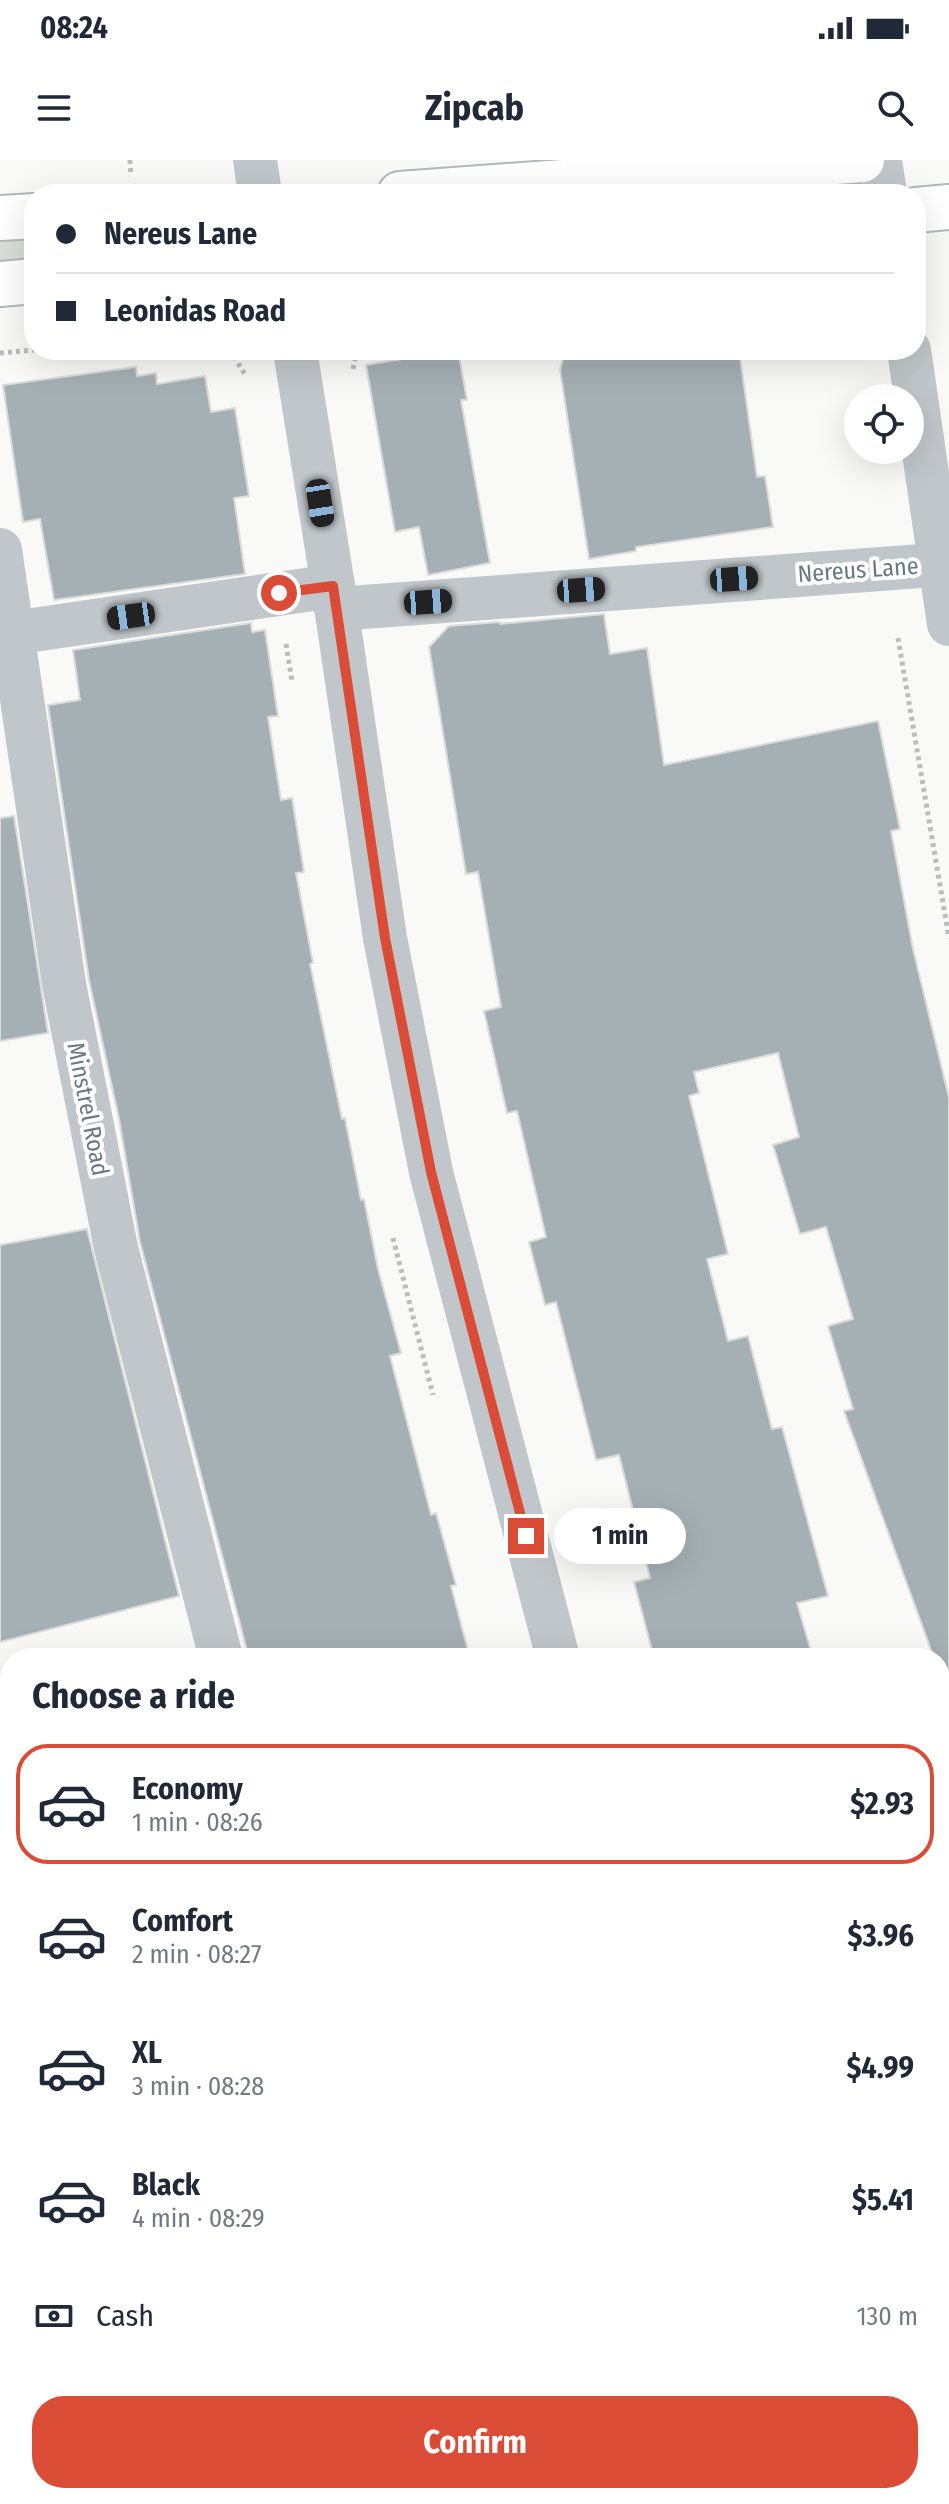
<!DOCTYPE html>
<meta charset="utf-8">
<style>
body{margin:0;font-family:"Fira Sans Condensed",sans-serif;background:#f6f6f7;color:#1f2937;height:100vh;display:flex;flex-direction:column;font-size:30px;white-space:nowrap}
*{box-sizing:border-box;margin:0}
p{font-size:26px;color:#747a83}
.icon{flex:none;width:44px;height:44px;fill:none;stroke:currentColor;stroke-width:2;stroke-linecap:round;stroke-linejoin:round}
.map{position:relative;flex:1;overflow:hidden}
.sheet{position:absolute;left:0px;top:1488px;width:950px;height:856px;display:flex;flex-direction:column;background:#fff;border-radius:32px 32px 0 0;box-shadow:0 8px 32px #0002}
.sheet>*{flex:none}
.banner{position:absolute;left:24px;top:24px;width:902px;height:176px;border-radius:32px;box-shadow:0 8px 32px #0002;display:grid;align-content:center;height:176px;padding:0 32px;background:#fff}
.controls{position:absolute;left:844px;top:224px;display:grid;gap:16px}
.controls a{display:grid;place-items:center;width:80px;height:80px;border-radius:50%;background:#fff;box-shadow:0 8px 32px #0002;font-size:40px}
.end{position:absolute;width:36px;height:36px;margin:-18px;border:10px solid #db4c36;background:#fff;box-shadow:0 0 0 4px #fff}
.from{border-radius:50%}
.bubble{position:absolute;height:56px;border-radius:28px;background:#fff;box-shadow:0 8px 32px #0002;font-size:26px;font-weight:700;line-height:56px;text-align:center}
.car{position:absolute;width:24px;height:48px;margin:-24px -12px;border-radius:10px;box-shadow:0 0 6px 2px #0007;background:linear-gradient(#222 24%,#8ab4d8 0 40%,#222 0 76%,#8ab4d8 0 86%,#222 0)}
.banner b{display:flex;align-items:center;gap:28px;height:76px;font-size:30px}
.banner b+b{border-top:2px solid #e0e1e3}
.banner i{width:20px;height:20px;background:#1f2937}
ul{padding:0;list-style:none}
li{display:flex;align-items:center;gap:24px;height:120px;margin:0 16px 12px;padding:0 16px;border:4px solid transparent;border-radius:32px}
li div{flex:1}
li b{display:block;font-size:30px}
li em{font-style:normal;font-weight:700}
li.current{border-color:#db4c36}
li>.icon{width:72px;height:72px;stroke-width:1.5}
h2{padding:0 32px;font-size:36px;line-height:96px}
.pay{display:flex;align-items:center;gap:20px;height:88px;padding:0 32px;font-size:30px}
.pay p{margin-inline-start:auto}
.action{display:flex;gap:16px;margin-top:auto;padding:16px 32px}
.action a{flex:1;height:92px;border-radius:32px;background:#db4c36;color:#fff;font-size:32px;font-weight:700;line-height:92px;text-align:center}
.status{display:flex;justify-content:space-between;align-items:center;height:56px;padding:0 40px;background:#fff;direction:ltr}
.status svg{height:22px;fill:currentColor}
header{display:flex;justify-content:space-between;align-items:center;height:104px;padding:0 32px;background:#fff;font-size:36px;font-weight:700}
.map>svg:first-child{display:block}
.green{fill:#daded7}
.building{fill:#a5b0b4;stroke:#dbdbd9;stroke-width:2}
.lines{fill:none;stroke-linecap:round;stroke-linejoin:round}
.major-casing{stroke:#b2b8bb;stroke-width:48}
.path{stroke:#b9bdbf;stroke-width:5;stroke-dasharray:4 4;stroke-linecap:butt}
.minor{stroke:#c0c6c9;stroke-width:44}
.major{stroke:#fff;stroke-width:44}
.route{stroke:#db4c36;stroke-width:10}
.labels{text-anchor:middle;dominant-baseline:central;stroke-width:8;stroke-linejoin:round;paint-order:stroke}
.street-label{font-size:24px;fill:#667881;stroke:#fff}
</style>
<div class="status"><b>08:24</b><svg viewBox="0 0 49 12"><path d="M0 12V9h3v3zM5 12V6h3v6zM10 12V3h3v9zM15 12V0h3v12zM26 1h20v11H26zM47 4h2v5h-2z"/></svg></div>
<header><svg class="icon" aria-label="menu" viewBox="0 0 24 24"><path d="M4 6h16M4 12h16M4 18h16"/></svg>Zipcab<svg class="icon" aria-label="search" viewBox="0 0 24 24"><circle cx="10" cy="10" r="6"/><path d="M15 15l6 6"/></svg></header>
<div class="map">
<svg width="949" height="2344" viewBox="0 0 949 2344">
<rect width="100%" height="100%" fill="#f9f9f7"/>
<!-- green -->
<g class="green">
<polygon points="34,76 34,104 0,107 0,78"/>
<polygon points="300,2334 913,2334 913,2344 305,2344"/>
</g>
<!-- building -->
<g class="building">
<polygon points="458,190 467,240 461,240 490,403 428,415 419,367 395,372 366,205"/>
<polygon points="565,190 739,190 757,317 765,316 773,367 636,387 636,391 589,399 560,210"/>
<polygon points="136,207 137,216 156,213 157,224 205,216 211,252 235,248 249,336 234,338 245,414 54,440 40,359 23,362 3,225"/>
<polygon points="604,454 610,494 647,488 664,605 878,561 900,669 891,671 913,789 949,938 949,1524 944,1524 940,1514 940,1498 934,1498 844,1251 853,1249 828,1166 853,1159 826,1067 800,1074 773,985 799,977 778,893 694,912 699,933 689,936 728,1094 707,1099 728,1181 748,1176 772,1269 782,1267 828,1436 797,1443 813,1498 654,1498 634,1422 650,1418 619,1295 596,1300 556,1142 545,1145 529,1082 546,1077 517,951 507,953 484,851 501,847 478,712 466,714 429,487 449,466 500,462 500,464"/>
<polygon points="251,463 252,472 265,470 278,556 268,557 281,640 292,638 304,712 296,713 313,803 310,804 342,959 345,958 361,1040 364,1039 378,1109 401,1193 390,1196 431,1355 436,1353 456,1425 451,1426 470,1498 249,1498 140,1082 119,959 89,820 48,545 80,540 73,490"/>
<polygon points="14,656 48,873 0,881 0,658"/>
<polygon points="87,1069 179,1436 0,1482 0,1085"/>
</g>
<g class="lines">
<defs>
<g id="major">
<polyline points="400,34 862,0"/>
<polyline points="916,50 949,47"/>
<polyline points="0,58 34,56"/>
<polyline points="0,124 34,121"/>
<polyline points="0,1843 10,1866"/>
<polyline points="0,2033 10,2055"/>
<polyline points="140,2334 144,2344"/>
<polyline points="222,2334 227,2344"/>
</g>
</defs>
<!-- major casing -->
<use href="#major" class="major-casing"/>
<!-- path -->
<g class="path">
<polyline points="130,0 131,16"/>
<polyline points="219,190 235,198 246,216"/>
<polyline points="0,193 34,190"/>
<polyline points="353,209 357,190"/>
<polyline points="898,478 949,778"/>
<polyline points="286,484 292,521"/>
<polyline points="393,1078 433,1235"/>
<polyline points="0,1701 10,1722"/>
<polyline points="940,2003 949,1998"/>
<polyline points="940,2018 949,2032"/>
<polyline points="0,2171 10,2193"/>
<polyline points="74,2334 79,2344"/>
<polyline points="286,2334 291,2344"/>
<polyline points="352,2334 356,2344"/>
<polyline points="547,2334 552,2344"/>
<polyline points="929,2334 930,2344"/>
<polyline points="403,2344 417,2334"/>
</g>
<!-- minor -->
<g class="minor">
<polyline points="255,0 260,34"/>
<polyline points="880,0 885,34"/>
<polyline points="295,190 333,426 385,778 431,1012 558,1498"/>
<polyline points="909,190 949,464"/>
<polyline points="0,390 64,824 116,1088 221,1498"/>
<polyline points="336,449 949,404"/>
<polyline points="13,473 333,426"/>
<polyline points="940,1649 949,1645"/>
<polyline points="0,1953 10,1950"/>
<polyline points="940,2090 949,2085"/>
<polyline points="940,2169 949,2195"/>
</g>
<!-- major -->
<use href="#major" class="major"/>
</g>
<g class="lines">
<!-- route -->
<polyline class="route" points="279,433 333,426 385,778 431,1012 526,1376"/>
</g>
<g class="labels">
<!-- street labels -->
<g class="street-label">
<text transform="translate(858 410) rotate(-4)">Nereus Lane</text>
<text transform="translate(88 949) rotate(79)">Minstrel Road</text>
</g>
</g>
</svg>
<div class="controls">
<a><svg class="icon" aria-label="locate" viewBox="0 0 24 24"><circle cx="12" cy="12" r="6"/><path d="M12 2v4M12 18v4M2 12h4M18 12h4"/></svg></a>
</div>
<i class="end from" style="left:279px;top:433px"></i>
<i class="end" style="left:526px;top:1376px"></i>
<div class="bubble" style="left:554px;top:1348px;width:132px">1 min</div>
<i class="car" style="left:320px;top:343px;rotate:171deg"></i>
<i class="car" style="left:734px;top:419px;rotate:86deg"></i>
<i class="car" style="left:581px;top:430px;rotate:86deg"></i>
<i class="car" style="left:428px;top:442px;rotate:86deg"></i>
<i class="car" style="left:131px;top:456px;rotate:262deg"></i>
<div class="banner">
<b><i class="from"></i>Nereus Lane</b>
<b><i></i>Leonidas Road</b>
</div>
<section class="sheet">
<h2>Choose a ride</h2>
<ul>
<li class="current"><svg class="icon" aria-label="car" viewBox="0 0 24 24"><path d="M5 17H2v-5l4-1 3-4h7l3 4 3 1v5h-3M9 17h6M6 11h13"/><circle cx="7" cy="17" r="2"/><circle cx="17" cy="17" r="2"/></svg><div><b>Economy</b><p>1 min · 08:26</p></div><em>$2.93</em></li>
<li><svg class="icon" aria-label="car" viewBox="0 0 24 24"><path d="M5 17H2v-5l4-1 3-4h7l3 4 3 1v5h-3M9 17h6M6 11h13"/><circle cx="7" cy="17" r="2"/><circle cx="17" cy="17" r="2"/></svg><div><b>Comfort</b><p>2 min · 08:27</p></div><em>$3.96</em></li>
<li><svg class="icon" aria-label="car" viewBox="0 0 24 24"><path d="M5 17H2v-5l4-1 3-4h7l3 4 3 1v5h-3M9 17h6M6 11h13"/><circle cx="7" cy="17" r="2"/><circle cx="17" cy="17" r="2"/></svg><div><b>XL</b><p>3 min · 08:28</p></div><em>$4.99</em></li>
<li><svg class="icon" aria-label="car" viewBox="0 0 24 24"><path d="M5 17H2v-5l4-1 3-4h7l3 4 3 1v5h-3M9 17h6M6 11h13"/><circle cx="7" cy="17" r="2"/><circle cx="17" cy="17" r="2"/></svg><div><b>Black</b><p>4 min · 08:29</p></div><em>$5.41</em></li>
</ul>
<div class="pay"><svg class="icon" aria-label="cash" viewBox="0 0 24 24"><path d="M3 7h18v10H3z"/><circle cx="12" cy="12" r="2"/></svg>Cash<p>130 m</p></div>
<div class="action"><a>Confirm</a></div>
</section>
</div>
